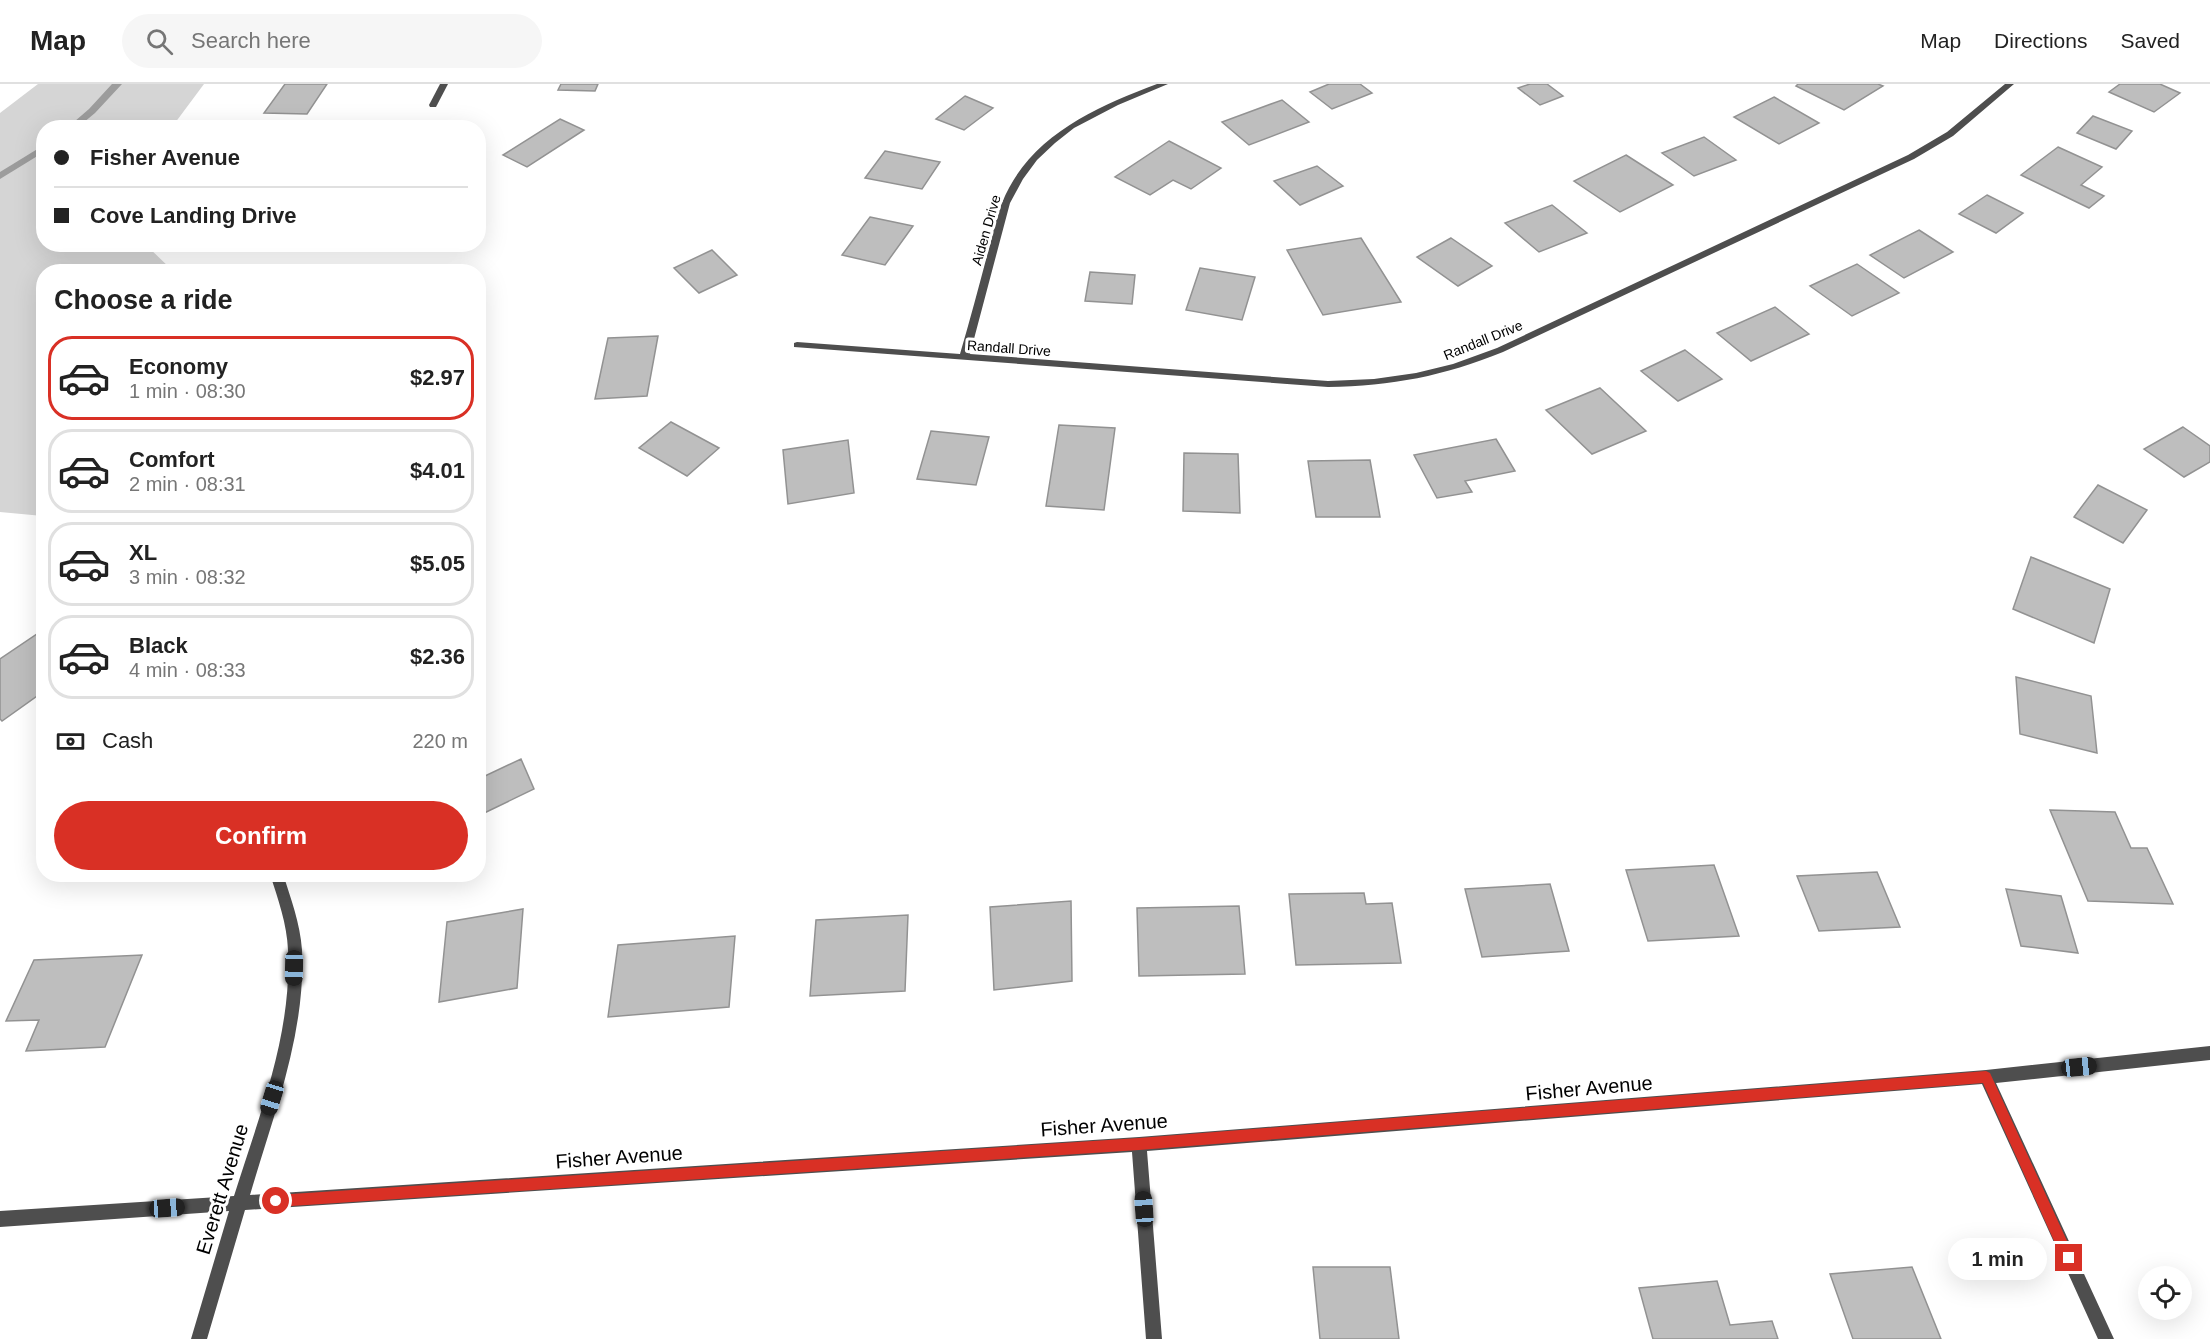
<!DOCTYPE html>
<meta charset="utf-8">
<style>
body{margin:0;font-family:Helvetica,sans-serif;background:#f6f6f6;color:#222;height:100vh;display:flex;flex-direction:column;font-size:22px;white-space:nowrap}
*{box-sizing:border-box;margin:0}
p{font-size:20px;color:#767676}
.icon{flex:none;width:33px;height:33px;fill:none;stroke:currentColor;stroke-width:2;stroke-linecap:round;stroke-linejoin:round}
.map{position:relative;flex:1;overflow:hidden}
.sheet{position:absolute;left:36px;top:180px;width:450px;height:618px;display:flex;flex-direction:column;background:#fff;border-radius:24px;box-shadow:0 6px 24px #0002}
.sheet>*{flex:none}
.banner{position:absolute;left:36px;top:36px;width:450px;height:132px;border-radius:24px;box-shadow:0 6px 24px #0002;display:grid;align-content:center;height:132px;padding:0 18px;background:#fff}
.buttons{position:absolute;left:2138px;top:1182px;display:grid;gap:12px}
.buttons a{display:grid;place-items:center;width:54px;height:54px;border-radius:50%;background:#fff;box-shadow:0 6px 24px #0002;font-size:30px}
.end{position:absolute;width:27px;height:27px;margin:-14px;border:8px solid #d93025;background:#fff;box-shadow:0 0 0 3px #fff}
.from{border-radius:50%}
.bubble{position:absolute;height:42px;border-radius:21px;background:#fff;box-shadow:0 6px 24px #0002;font-size:20px;font-weight:700;line-height:42px;text-align:center}
.car{position:absolute;width:18px;height:36px;margin:-18px -9px;border-radius:8px;box-shadow:0 0 4px 2px #0007;background:linear-gradient(#222 24%,#8ab4d8 0 40%,#222 0 76%,#8ab4d8 0 86%,#222 0)}
.banner b{display:flex;align-items:center;gap:21px;height:57px;font-size:22px}
.banner b+b{border-top:2px solid #e0e0e0}
.banner i{width:15px;height:15px;background:#222}
ul{padding:0;list-style:none}
li{display:flex;align-items:center;gap:18px;height:84px;margin:0 12px 9px;padding:0 6px;border:3px solid #e0e0e0;border-radius:24px}
li div{flex:1}
li b{display:block;font-size:22px}
li em{font-style:normal;font-weight:700}
li.selected{border-color:#d93025}
li>.icon{width:54px;height:54px;stroke-width:1.5}
h2{padding:0 18px;font-size:27px;line-height:72px}
.pay{display:flex;align-items:center;gap:15px;height:66px;padding:0 18px;font-size:22px}
.pay p{margin-inline-start:auto}
.action{display:flex;gap:12px;margin-top:auto;padding:12px 18px}
.action a{flex:1;height:69px;border-radius:36px;background:#d93025;color:#fff;font-size:24px;font-weight:700;line-height:69px;text-align:center}
header{display:flex;align-items:center;gap:36px;box-sizing:border-box;height:84px;padding:0 30px;background:#fff;border-bottom:2px solid #e0e0e0}
header strong{font-size:28px}
nav{display:flex;gap:33px;margin-inline-start:auto;font-size:21px}
.search{width:420px;height:54px;background:#f6f6f6;display:flex;align-items:center;gap:15px;box-sizing:border-box;padding:0 21px;border-radius:33px;color:#767676;font-size:22px}
.map>svg:first-child{display:block}
.green{fill:#d5d5d5}
.lines{fill:none;stroke-linecap:round;stroke-linejoin:round}
.stream{fill:#9c9c9c;fill-rule:evenodd}
.building{fill:#bebebe;stroke:#929292;stroke-width:1.5}
.minor{fill:#4e4e4e;fill-rule:evenodd}
.route{fill:#d93025}
.labels{text-anchor:middle;dominant-baseline:central;stroke-width:6;stroke-linejoin:round;paint-order:stroke}
.far-street-label{font-size:14px;fill:#000;stroke:#fff}
.near-street-label{font-size:20px;fill:#000;stroke:#fff}
</style>
<header>
<strong>Map</strong>
<div class="search"><svg class="icon" aria-label="search" viewBox="0 0 24 24"><circle cx="10" cy="10" r="6"/><path d="M15 15l6 6"/></svg>Search here</div>
<nav><a>Map</a><a>Directions</a><a>Saved</a></nav>
</header>
<div class="map">
<svg width="2210" height="1255" viewBox="0 0 2210 1255">
<rect width="100%" height="100%" fill="#fff"/>
<!-- green -->
<polygon class="green" points="38,0 204,0 172,43 44,44 44,160 146,161 173,187 44,188 43,432 0,428 0,29"/>
<g class="lines">
<!-- stream -->
<g class="stream">
<polygon points="112,0 122,0 95,29 77,44 67,44 89,25"/>
<polygon points="44,61 44,68 0,95 0,88"/>
</g>
</g>
<!-- building -->
<g class="building">
<polygon points="285,0 327,0 307,30 264,29"/>
<polygon points="561,0 598,0 595,7 558,6"/>
<polygon points="1329,0 1360,0 1372,9 1332,25 1310,8"/>
<polygon points="1530,0 1547,0 1563,12 1540,21 1518,4"/>
<polygon points="1798,0 1878,0 1883,2 1844,26 1796,2"/>
<polygon points="2120,0 2160,0 2180,9 2154,28 2109,8"/>
<polygon points="965,12 993,24 964,46 936,35"/>
<polygon points="1774,13 1819,39 1779,60 1734,33"/>
<polygon points="1282,16 1309,38 1249,61 1222,38"/>
<polygon points="2093,32 2132,47 2116,65 2077,49"/>
<polygon points="560,35 584,46 527,83 503,71"/>
<polygon points="1704,53 1736,76 1694,92 1662,69"/>
<polygon points="1169,57 1221,84 1191,105 1173,96 1150,111 1115,93"/>
<polygon points="2058,63 2102,83 2081,101 2104,112 2089,124 2021,91"/>
<polygon points="885,67 940,78 922,105 865,94"/>
<polygon points="1626,71 1673,101 1620,128 1574,97"/>
<polygon points="1317,82 1343,102 1300,121 1274,97"/>
<polygon points="1987,111 2023,129 1996,149 1959,130"/>
<polygon points="1552,121 1587,149 1539,168 1505,139"/>
<polygon points="870,133 913,142 885,181 842,171"/>
<polygon points="1919,146 1953,168 1904,194 1870,171"/>
<polygon points="1361,154 1401,218 1323,231 1287,166"/>
<polygon points="1451,154 1492,182 1458,202 1417,173"/>
<polygon points="712,166 737,191 699,209 674,184"/>
<polygon points="1857,180 1899,209 1852,232 1810,202"/>
<polygon points="1200,184 1255,193 1242,236 1186,226"/>
<polygon points="1090,188 1135,191 1132,220 1085,217"/>
<polygon points="1775,223 1809,250 1751,277 1717,249"/>
<polygon points="658,252 647,312 595,315 608,254"/>
<polygon points="1685,266 1722,295 1678,317 1641,287"/>
<polygon points="1600,304 1646,347 1592,370 1546,326"/>
<polygon points="671,338 719,364 687,392 639,364"/>
<polygon points="1059,341 1115,344 1104,426 1046,422"/>
<polygon points="2183,343 2210,362 2210,378 2184,393 2144,365"/>
<polygon points="931,347 989,353 976,401 917,395"/>
<polygon points="1496,355 1515,387 1465,397 1472,408 1437,414 1414,371"/>
<polygon points="848,356 854,409 788,420 783,366"/>
<polygon points="1184,369 1238,370 1240,429 1183,427"/>
<polygon points="1370,376 1380,433 1316,433 1308,377"/>
<polygon points="2098,401 2147,426 2123,459 2074,433"/>
<polygon points="2031,473 2110,505 2094,559 2013,525"/>
<polygon points="37,550 44,556 44,607 2,637 0,635 0,575"/>
<polygon points="2016,593 2091,612 2097,669 2020,650"/>
<polygon points="521,675 534,705 478,732 478,676 485,692"/>
<polygon points="2050,726 2115,728 2131,764 2147,764 2173,820 2088,817"/>
<polygon points="1714,781 1739,852 1648,857 1626,786"/>
<polygon points="1877,788 1900,843 1819,847 1797,792"/>
<polygon points="1550,800 1569,867 1482,873 1465,805"/>
<polygon points="2006,805 2061,812 2078,869 2021,862"/>
<polygon points="1364,809 1366,820 1392,819 1401,879 1296,881 1289,810"/>
<polygon points="1071,817 1072,897 994,906 990,823"/>
<polygon points="1239,822 1245,890 1139,892 1137,824"/>
<polygon points="523,825 517,904 439,918 447,838"/>
<polygon points="908,831 905,907 810,912 816,836"/>
<polygon points="735,852 729,923 608,933 618,861"/>
<polygon points="142,871 105,963 26,967 39,936 6,937 34,876"/>
<polygon points="1313,1183 1390,1183 1399,1255 1320,1255"/>
<polygon points="1912,1183 1941,1255 1853,1255 1830,1190"/>
<polygon points="1717,1197 1730,1241 1772,1237 1778,1255 1653,1255 1639,1204"/>
</g>
<g class="lines">
<!-- minor -->
<g class="minor">
<polygon points="440,0 448,0 436,23 430,23 429,21"/>
<path d="M1157,0H1168L1118,21L1074,44L1055,59L1037,76L1023,95L1010,119L970,270L1328,297L1374,295L1416,289L1453,280L1497,264L1908,71L1947,48L2005,0H2014L1953,52L1914,75L1503,268C1444,292 1392,302 1328,303L794,263V259L797,258L960,270C970,236 979,202 988,168C993,152 995,135 1002,119C1028,53 1095,23 1157,0Z"/>
<path d="M270,790H283C291,815 300,839 302,866C306,950 273,1032 250,1111L1139,1053L1986,986L2210,962V976L1996,999L2114,1255H2098L1982,1000L1147,1067L1162,1255H1146L1132,1068L245,1126L207,1255H191L229,1127L0,1143V1127L234,1112C259,1032 292,951 288,866C287,840 278,815 270,790Z"/>
</g>
</g>
<!-- route -->
<polygon class="route" points="1986,987 1990,989 2073,1170 2075,1174 2073,1179 2069,1181 2064,1179 1983,999 1139,1066 276,1123 270,1117 276,1111 1139,1054"/>
<g class="labels">
<!-- far-street labels -->
<g class="far-street-label">
<text transform="translate(986 146) rotate(-74)">Aiden Drive</text>
<text transform="translate(1483 256) rotate(-22)">Randall Drive</text>
<text transform="translate(1009 264) rotate(4)">Randall Drive</text>
</g>
<!-- near-street labels -->
<g class="near-street-label">
<text transform="translate(1589 1004) rotate(-5)">Fisher Avenue</text>
<text transform="translate(1104 1041) rotate(-4)">Fisher Avenue</text>
<text transform="translate(619 1073) rotate(-4)">Fisher Avenue</text>
<text transform="translate(222 1105) rotate(-73)">Everett Avenue</text>
</g>
</g>
</svg>
<div class="buttons">
<a><svg class="icon" aria-label="locate" viewBox="0 0 24 24"><circle cx="12" cy="12" r="6"/><path d="M12 2v4M12 18v4M2 12h4M18 12h4"/></svg></a>
</div>
<i class="end from" style="left:276px;top:1117px"></i>
<i class="end" style="left:2069px;top:1174px"></i>
<div class="bubble" style="left:1948px;top:1154px;width:99px">1 min</div>
<i class="car" style="left:294px;top:884px;rotate:181deg"></i>
<i class="car" style="left:2079px;top:983px;rotate:84deg"></i>
<i class="car" style="left:272px;top:1014px;rotate:197deg"></i>
<i class="car" style="left:167px;top:1124px;rotate:86deg"></i>
<i class="car" style="left:1144px;top:1125px;rotate:356deg"></i>
<div class="banner">
<b><i class="from"></i>Fisher Avenue</b>
<b><i></i>Cove Landing Drive</b>
</div>
<section class="sheet">
<h2>Choose a ride</h2>
<ul>
<li class="selected"><svg class="icon" aria-label="car" viewBox="0 0 24 24"><path d="M5 17H2v-5l4-1 3-4h7l3 4 3 1v5h-3M9 17h6M6 11h13"/><circle cx="7" cy="17" r="2"/><circle cx="17" cy="17" r="2"/></svg><div><b>Economy</b><p>1 min · 08:30</p></div><em>$2.97</em></li>
<li><svg class="icon" aria-label="car" viewBox="0 0 24 24"><path d="M5 17H2v-5l4-1 3-4h7l3 4 3 1v5h-3M9 17h6M6 11h13"/><circle cx="7" cy="17" r="2"/><circle cx="17" cy="17" r="2"/></svg><div><b>Comfort</b><p>2 min · 08:31</p></div><em>$4.01</em></li>
<li><svg class="icon" aria-label="car" viewBox="0 0 24 24"><path d="M5 17H2v-5l4-1 3-4h7l3 4 3 1v5h-3M9 17h6M6 11h13"/><circle cx="7" cy="17" r="2"/><circle cx="17" cy="17" r="2"/></svg><div><b>XL</b><p>3 min · 08:32</p></div><em>$5.05</em></li>
<li><svg class="icon" aria-label="car" viewBox="0 0 24 24"><path d="M5 17H2v-5l4-1 3-4h7l3 4 3 1v5h-3M9 17h6M6 11h13"/><circle cx="7" cy="17" r="2"/><circle cx="17" cy="17" r="2"/></svg><div><b>Black</b><p>4 min · 08:33</p></div><em>$2.36</em></li>
</ul>
<div class="pay"><svg class="icon" aria-label="cash" viewBox="0 0 24 24"><path d="M3 7h18v10H3z"/><circle cx="12" cy="12" r="2"/></svg>Cash<p>220 m</p></div>
<div class="action"><a>Confirm</a></div>
</section>
</div>
